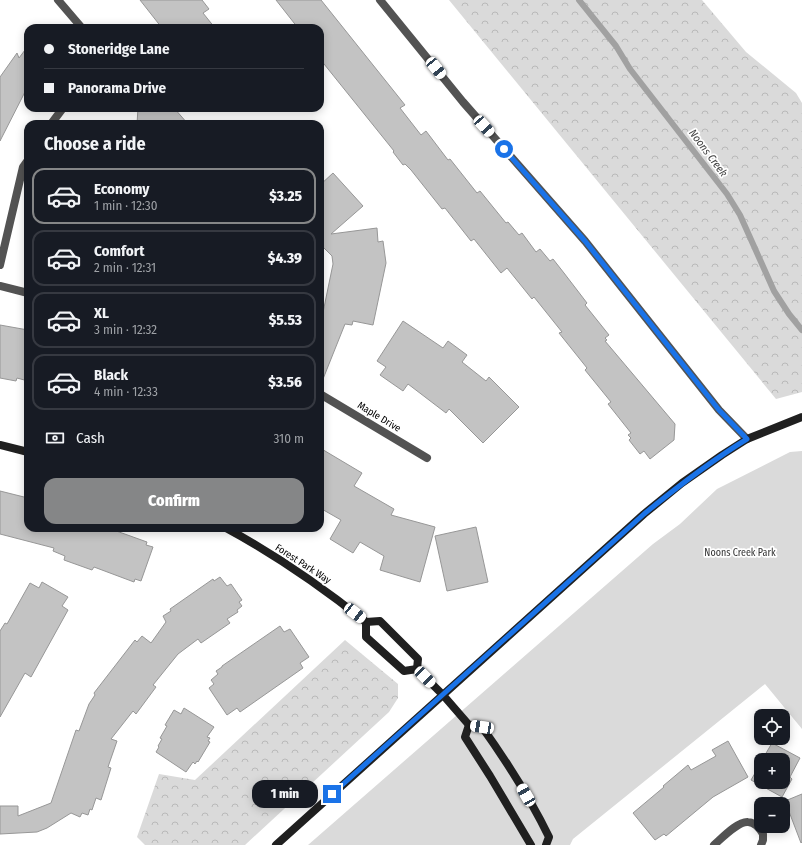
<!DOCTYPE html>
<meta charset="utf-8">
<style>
body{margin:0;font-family:"Fira Sans Condensed",sans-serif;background:#242831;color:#f1f3f6;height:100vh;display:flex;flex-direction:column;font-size:15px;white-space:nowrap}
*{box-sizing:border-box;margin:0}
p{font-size:13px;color:#9ea1a6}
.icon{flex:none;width:22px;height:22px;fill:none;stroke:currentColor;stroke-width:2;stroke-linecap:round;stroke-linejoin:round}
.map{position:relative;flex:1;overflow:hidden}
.drawer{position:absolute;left:24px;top:120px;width:300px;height:412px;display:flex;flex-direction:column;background:#171b24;border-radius:12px;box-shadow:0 2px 10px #0003}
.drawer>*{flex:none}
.guide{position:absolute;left:24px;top:24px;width:300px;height:88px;border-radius:12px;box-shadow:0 2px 10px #0003;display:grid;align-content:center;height:88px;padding:0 20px;background:#171b24}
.tools{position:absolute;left:754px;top:709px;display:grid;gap:8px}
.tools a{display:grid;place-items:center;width:36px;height:36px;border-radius:8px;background:#171b24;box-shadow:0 2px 10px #0003;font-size:20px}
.end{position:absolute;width:18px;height:18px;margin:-9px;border:5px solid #1a73e8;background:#fff;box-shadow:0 0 0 2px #fff}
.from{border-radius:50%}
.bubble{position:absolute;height:28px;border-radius:12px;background:#171b24;box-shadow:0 2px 10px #0003;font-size:13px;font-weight:800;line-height:28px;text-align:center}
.car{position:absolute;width:12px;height:24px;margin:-12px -6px;border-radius:5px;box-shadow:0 0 3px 1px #0007;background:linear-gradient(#fff 24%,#345 0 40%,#fff 0 76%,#345 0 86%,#fff 0)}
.guide b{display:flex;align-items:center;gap:14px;height:38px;font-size:15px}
.guide b+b{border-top:1px solid #363941}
.guide i{width:10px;height:10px;background:#f1f3f6}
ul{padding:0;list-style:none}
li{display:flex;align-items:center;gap:12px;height:56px;margin:0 8px 6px;padding:0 12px;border:2px solid #363941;border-radius:12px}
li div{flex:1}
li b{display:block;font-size:15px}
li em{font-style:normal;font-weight:800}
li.selected{border-color:#858687}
li>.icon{width:36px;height:36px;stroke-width:1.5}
h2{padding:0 20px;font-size:18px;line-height:48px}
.pay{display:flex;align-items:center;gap:10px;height:44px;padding:0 20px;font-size:15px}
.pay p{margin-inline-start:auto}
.primary-button{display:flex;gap:8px;margin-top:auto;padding:8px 20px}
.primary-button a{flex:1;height:46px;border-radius:12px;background:#858687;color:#fff;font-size:16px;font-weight:800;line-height:46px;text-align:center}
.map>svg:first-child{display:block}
.forest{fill:url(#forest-crowns)}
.park{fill:#dadada}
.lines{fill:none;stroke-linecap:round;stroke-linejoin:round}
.stream{stroke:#a1a1a1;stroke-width:6}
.building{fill:#c3c3c3;stroke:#979797}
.street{stroke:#535353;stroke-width:8}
.secondary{stroke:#202020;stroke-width:8}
.route{stroke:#1a73e8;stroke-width:5}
.labels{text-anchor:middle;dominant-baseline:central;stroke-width:3.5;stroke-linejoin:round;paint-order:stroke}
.street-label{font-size:10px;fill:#000;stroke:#fff}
.park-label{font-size:10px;fill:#313131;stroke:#fff}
.water-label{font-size:11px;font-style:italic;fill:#424242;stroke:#fff}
</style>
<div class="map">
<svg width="802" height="845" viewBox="0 0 802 845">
<defs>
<pattern id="forest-crowns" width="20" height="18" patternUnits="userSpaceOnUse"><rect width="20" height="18" fill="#dadada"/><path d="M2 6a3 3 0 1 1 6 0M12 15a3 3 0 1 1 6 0" fill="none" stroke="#b9b9b9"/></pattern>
</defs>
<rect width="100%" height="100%" fill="#fff"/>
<!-- forest -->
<g class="forest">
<polygon points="449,0 702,0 746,52 796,93 802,103 802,392 776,399"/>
<polygon points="345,640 398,684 398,698 389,712 245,845 145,845 137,837 159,774 195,780"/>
</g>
<!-- park -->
<polygon class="park" points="802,451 802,729 765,684 573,839 570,845 308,845 653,544 680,524 717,489 790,452"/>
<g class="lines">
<!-- stream -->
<polyline class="stream" points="579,0 616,46 630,69 727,194 740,215 774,291 789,314 802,330"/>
</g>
<!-- building -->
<g class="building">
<polygon points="140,0 202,0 209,9 203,13 215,28 162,28"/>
<polygon points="276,0 321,0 405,105 400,108 421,135 426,131 448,160 450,159 477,193 480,191 506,223 508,222 519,235 522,233 536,252 540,249 550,261 553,259 564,273 587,303 585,305 609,335 605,338 607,340 605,341 675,424 674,440 650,459 644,451 640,454 629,440 631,438 628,435 631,433 608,404 611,402 585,370 587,368 559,333 562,332 534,297 532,299 507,268 501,273 474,239 471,241 445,208 442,209 411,170 405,164 403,165 393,152 394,151 320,59 320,28 298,28"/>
<polygon points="28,46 28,86 0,141 0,77 17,53 19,58"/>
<polygon points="138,108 174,108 188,124 137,124"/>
<polygon points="333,173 363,206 331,234 377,228 378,242 383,241 386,263 373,325 353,321 352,325 345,324 321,384 320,327 333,264 332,256 320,244 320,185"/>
<polygon points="403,321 443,348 448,341 467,355 462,362 486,381 489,377 519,407 483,443 449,409 446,413 408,384 403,391 380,375 386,367 377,361"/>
<polygon points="0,325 28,330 28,381 17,378 16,381 0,378"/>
<polygon points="320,448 362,473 354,486 394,509 391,515 435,527 420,582 380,570 384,556 360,542 353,553 330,539 341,520 320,508"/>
<polygon points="0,491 28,498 28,528 108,528 147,542 146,545 153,547 141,581 135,579 134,582 94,567 92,570 64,560 65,556 53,551 54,548 0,534"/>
<polygon points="476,527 488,582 447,591 435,536"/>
<polygon points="220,577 227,586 231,584 242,600 239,602 242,606 237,610 238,612 227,619 230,623 201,643 198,639 178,654 153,685 156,687 136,714 133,711 111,739 117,741 108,767 111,768 101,800 96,798 92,810 90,809 88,815 82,813 80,817 71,813 47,828 37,832 0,834 0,806 18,806 18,816 51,803 76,730 79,731 89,704 95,695 94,693 135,640 137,642 142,636 151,643 166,622 163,616 171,611 170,609 213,579 214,581"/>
<polygon points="42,582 68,597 62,606 68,610 31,677 25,673 0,717 0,631 5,623 7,624 30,583 39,588"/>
<polygon points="280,626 284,632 290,629 309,657 300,663 303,668 240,712 237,708 227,715 209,688 214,684 211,680 218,674 216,671 222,667 222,666"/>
<polygon points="184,708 214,727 207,737 210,738 208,741 210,742 198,762 197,761 195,764 193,762 186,772 156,752 159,747 158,746 162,739 160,738 167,726 165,725 174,710 181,714"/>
<polygon points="728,741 748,777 713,797 666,836 664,834 655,840 633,813 664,787 663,786 688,765 691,770 716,756 712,750"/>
<polygon points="772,743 800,758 790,777 792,779 782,797 751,780 761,763 761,782 783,782 783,760 762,760"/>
<polygon points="802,794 802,842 801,843 785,801"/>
</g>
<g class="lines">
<!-- street -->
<g class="street">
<polyline points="58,0 82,28"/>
<polyline points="380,0 463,102 585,241 719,410 747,439"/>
<polyline points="51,124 63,108"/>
<polyline points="0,265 23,167 28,160"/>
<polyline points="0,286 28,293"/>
<polyline points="320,394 427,458"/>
<path d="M714,845C722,838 738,821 748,822C755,822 760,829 763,834V840L761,845"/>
</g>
<!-- secondary -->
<g class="secondary">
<polyline points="0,445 28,452"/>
<path d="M226,528C276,555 322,587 366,622L380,621L418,659L417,669L443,695L469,725L482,727C507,762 530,798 549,837L546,845"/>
<polyline points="366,622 366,637 404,671 417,669"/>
<polyline points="469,725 465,737 490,776 531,845"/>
<polyline points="276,845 644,514 682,483 722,455 747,439 802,417"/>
</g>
</g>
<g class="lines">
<!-- route -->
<path class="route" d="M332,794L644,514C677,487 711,461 747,439L719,410L585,241L504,149"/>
</g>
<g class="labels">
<!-- street labels -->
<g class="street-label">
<text transform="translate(379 417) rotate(31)">Maple Drive</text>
<text transform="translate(303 564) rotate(33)">Forest Park Way</text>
</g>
<!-- park labels -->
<g class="park-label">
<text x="740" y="553">Noons Creek Park</text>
</g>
<!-- water labels -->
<g class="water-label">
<text transform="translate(708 153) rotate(53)">Noons Creek</text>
</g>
</g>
</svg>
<div class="tools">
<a><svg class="icon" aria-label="locate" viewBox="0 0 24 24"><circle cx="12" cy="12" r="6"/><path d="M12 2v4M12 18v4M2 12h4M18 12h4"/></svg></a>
<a>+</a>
<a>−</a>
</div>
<i class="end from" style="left:504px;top:149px"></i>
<i class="end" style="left:332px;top:794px"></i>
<div class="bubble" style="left:252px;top:780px;width:66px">1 min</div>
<i class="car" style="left:436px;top:68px;rotate:141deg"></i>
<i class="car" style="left:484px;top:126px;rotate:138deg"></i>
<i class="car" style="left:355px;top:613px;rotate:128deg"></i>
<i class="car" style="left:425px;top:677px;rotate:135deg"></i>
<i class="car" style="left:482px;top:727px;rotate:279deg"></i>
<i class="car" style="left:526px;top:795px;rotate:330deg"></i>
<div class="guide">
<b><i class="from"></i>Stoneridge Lane</b>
<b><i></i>Panorama Drive</b>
</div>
<section class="drawer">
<h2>Choose a ride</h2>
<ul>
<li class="selected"><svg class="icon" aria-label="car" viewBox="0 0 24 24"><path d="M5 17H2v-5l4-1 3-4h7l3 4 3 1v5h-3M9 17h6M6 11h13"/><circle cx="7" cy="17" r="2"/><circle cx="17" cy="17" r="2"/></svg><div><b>Economy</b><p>1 min · 12:30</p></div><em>$3.25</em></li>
<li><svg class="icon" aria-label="car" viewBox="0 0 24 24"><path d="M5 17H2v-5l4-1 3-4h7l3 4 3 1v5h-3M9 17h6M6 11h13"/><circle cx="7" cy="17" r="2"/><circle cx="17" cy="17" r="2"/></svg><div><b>Comfort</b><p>2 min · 12:31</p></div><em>$4.39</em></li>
<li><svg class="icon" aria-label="car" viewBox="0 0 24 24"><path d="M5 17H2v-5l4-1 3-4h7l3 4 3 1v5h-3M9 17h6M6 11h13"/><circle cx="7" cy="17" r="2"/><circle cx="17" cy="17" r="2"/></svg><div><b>XL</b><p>3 min · 12:32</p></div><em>$5.53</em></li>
<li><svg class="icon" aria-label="car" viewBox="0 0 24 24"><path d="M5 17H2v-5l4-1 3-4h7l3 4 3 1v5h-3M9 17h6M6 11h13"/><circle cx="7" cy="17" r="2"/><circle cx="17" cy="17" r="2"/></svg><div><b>Black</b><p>4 min · 12:33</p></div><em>$3.56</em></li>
</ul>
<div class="pay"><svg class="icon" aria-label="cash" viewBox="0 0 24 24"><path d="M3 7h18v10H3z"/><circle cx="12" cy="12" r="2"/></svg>Cash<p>310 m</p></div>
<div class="primary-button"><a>Confirm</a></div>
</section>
</div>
